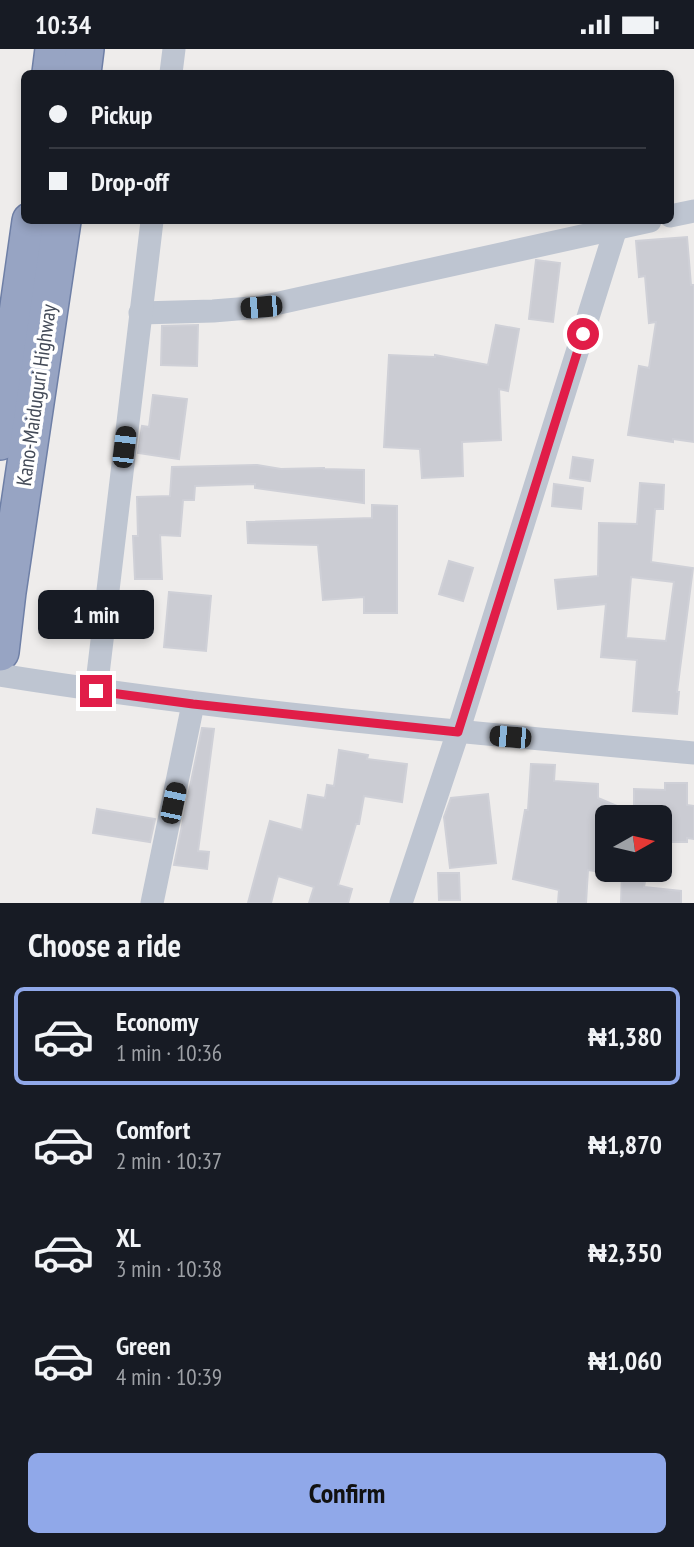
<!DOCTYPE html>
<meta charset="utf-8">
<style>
body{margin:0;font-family:"PT Sans Narrow",sans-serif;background:#20242c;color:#f1f3f6;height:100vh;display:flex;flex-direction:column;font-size:26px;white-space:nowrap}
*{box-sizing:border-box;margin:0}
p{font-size:23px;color:#9ea1a6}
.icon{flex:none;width:38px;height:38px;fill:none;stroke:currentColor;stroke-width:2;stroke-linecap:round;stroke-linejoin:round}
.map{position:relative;height:854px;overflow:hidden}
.side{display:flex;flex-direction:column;background:#171b24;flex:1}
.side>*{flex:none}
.hud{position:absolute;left:21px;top:21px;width:653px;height:154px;border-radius:10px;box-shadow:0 4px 10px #0003;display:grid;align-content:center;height:154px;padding:0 28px;background:#171b24}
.needle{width:46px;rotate:82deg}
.buttons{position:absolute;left:595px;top:756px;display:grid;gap:14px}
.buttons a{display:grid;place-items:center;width:77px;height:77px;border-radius:10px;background:#171b24;box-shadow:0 4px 10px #0003;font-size:35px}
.end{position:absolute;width:32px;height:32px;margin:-16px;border:9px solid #e11d48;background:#fff;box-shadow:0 0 0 4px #fff}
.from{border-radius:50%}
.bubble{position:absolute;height:49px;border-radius:10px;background:#171b24;box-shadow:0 4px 10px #0003;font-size:23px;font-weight:700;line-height:49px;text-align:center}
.car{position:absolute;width:21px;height:42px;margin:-21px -10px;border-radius:9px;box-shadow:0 0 5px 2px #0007;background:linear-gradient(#222 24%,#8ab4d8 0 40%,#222 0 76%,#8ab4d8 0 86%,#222 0)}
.hud b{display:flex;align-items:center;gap:24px;height:66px;font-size:26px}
.hud b+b{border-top:2px solid #363941}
.hud i{width:18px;height:18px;background:#f1f3f6}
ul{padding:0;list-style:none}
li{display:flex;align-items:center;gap:21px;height:98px;margin:0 14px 10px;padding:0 14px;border:4px solid transparent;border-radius:10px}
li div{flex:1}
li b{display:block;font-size:26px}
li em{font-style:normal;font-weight:700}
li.active{border-color:#90a8e9}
li>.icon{width:63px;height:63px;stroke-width:1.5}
h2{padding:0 28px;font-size:32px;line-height:84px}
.button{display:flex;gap:14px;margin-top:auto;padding:14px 28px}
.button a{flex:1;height:80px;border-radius:10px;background:#90a8e9;color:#111;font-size:28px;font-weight:700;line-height:80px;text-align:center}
.status{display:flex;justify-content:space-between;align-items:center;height:49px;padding:0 35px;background:#171b24;direction:ltr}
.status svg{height:19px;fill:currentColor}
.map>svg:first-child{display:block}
.building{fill:#cbccd3;stroke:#cfd0d7;stroke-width:2;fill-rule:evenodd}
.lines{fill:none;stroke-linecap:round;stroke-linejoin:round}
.trunk-casing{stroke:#6e7fa6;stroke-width:40}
.minor{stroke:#bec5d1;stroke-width:23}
.trunk{stroke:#97a4c3;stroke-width:37}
.route{stroke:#e11d48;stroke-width:9}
.labels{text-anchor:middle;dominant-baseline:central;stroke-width:7;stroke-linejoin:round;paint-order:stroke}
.street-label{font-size:21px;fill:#444b58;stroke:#fff}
</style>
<div class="status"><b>10:34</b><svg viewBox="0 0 49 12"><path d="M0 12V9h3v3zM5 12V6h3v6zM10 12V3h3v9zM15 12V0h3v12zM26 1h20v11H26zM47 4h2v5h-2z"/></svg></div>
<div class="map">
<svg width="694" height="854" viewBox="0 0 694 854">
<rect width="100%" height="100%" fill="#eeeceb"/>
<!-- building -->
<g class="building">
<polygon points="687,188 691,236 694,236 694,393 673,390 673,393 628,386 639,317 649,319 656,273 649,274 645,227 639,228 636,192"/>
<polygon points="536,211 560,214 553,273 529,270"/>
<polygon points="198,276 197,317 161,316 162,277"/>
<polygon points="496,276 519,280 508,342 499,340 501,391 462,393 463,427 422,429 420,400 384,398 389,306 435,308 435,306 488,316"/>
<polygon points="153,346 187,350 179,410 138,404 142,377 149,378"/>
<polygon points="573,408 593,411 590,432 570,429"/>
<polygon points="257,416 281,420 324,419 324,420 364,421 364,454 255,439 255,435 195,437 194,451 183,451 180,487 160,486 162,530 135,530 133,487 138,487 137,448 170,447 172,418"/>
<path d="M640,434L664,436L663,460H655L651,513L693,519L677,643H679L677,665L633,662L637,611L601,608L606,555L558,560L555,531L598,527L599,474L637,475ZM631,528L674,533L666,592L626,589Z"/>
<polygon points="554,435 583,439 581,460 552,457"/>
<polygon points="372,456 397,457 397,564 364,564 364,548 323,551 318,496 248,494 247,473 372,469"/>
<polygon points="449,512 473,519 463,552 439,545"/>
<polygon points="169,543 211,547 206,602 164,598"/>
<polygon points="202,679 214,680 198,802 209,803 207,820 174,816"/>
<polygon points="339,701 368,706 367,710 407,715 402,753 364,747 359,775 356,775 338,836 352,840 348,854 309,854 314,838 278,827 271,854 248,854 270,772 302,781 308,746 325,749 327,736 334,737"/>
<polygon points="531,715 555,716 554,732 598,735 598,749 643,768 607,768 602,823 588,821 586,854 558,854 559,841 513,830 525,761 528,761"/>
<polygon points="665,734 687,734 687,756 694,757 694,790 687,789 687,793 665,793 665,759 634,758 634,740 665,741"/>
<polygon points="488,745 496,814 450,819 444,768 451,749"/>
<polygon points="97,760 155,770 150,793 93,784"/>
<polygon points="622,821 647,821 644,838 681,842 681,854 621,854"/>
<polygon points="438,824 459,824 460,851 439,851"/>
</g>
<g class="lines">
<defs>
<g id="trunk">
<polyline points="51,24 54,0"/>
<polyline points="82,24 85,0"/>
<polyline points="0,392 31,172"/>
<polyline points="0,603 7,543 62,172"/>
</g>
</defs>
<!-- trunk casing -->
<use href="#trunk" class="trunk-casing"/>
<!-- minor -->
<g class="minor">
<polyline points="171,24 174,0"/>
<polyline points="670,167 694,162"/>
<polyline points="140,264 213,262 261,258 650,172"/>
<path d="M0,626C230,663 462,683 694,704"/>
<polyline points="96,642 152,172"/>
<polyline points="152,854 193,655"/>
<polyline points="401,854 458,683 616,179"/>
</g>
<!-- trunk -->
<use href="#trunk" class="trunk"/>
</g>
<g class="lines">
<!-- route -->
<polyline class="route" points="96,642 193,655 458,683 583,285"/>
</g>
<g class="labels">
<!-- street labels -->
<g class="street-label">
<text transform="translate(36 346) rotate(-82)">Kano-Maiduguri Highway</text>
</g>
</g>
</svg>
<div class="buttons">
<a><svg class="needle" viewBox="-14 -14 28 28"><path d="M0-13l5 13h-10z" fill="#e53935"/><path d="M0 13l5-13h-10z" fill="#9ea1a6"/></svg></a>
</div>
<i class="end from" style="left:583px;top:285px"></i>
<i class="end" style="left:96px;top:642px"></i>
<div class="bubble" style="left:38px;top:541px;width:116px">1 min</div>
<i class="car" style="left:261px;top:258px;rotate:265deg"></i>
<i class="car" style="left:124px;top:398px;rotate:7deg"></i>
<i class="car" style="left:510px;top:688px;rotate:275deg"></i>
<i class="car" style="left:173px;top:754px;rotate:12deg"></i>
<div class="hud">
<b><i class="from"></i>Pickup</b>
<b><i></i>Drop-off</b>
</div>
</div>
<section class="side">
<h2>Choose a ride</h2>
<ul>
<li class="active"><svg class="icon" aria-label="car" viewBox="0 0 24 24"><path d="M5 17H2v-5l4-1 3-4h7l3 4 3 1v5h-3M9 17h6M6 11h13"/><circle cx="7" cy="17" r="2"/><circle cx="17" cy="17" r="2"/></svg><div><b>Economy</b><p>1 min · 10:36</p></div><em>₦1,380</em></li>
<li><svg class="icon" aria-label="car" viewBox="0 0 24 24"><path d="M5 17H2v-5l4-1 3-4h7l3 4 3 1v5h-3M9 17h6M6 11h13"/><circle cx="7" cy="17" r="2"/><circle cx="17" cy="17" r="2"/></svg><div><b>Comfort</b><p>2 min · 10:37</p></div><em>₦1,870</em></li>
<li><svg class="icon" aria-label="car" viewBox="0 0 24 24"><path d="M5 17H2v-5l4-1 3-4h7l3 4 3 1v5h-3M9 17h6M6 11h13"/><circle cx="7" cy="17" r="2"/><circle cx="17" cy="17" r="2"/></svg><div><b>XL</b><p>3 min · 10:38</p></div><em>₦2,350</em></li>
<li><svg class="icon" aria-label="car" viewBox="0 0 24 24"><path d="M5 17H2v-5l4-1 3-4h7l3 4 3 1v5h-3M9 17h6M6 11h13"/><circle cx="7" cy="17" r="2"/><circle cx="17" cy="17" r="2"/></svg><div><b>Green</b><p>4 min · 10:39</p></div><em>₦1,060</em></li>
</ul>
<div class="button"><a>Confirm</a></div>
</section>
